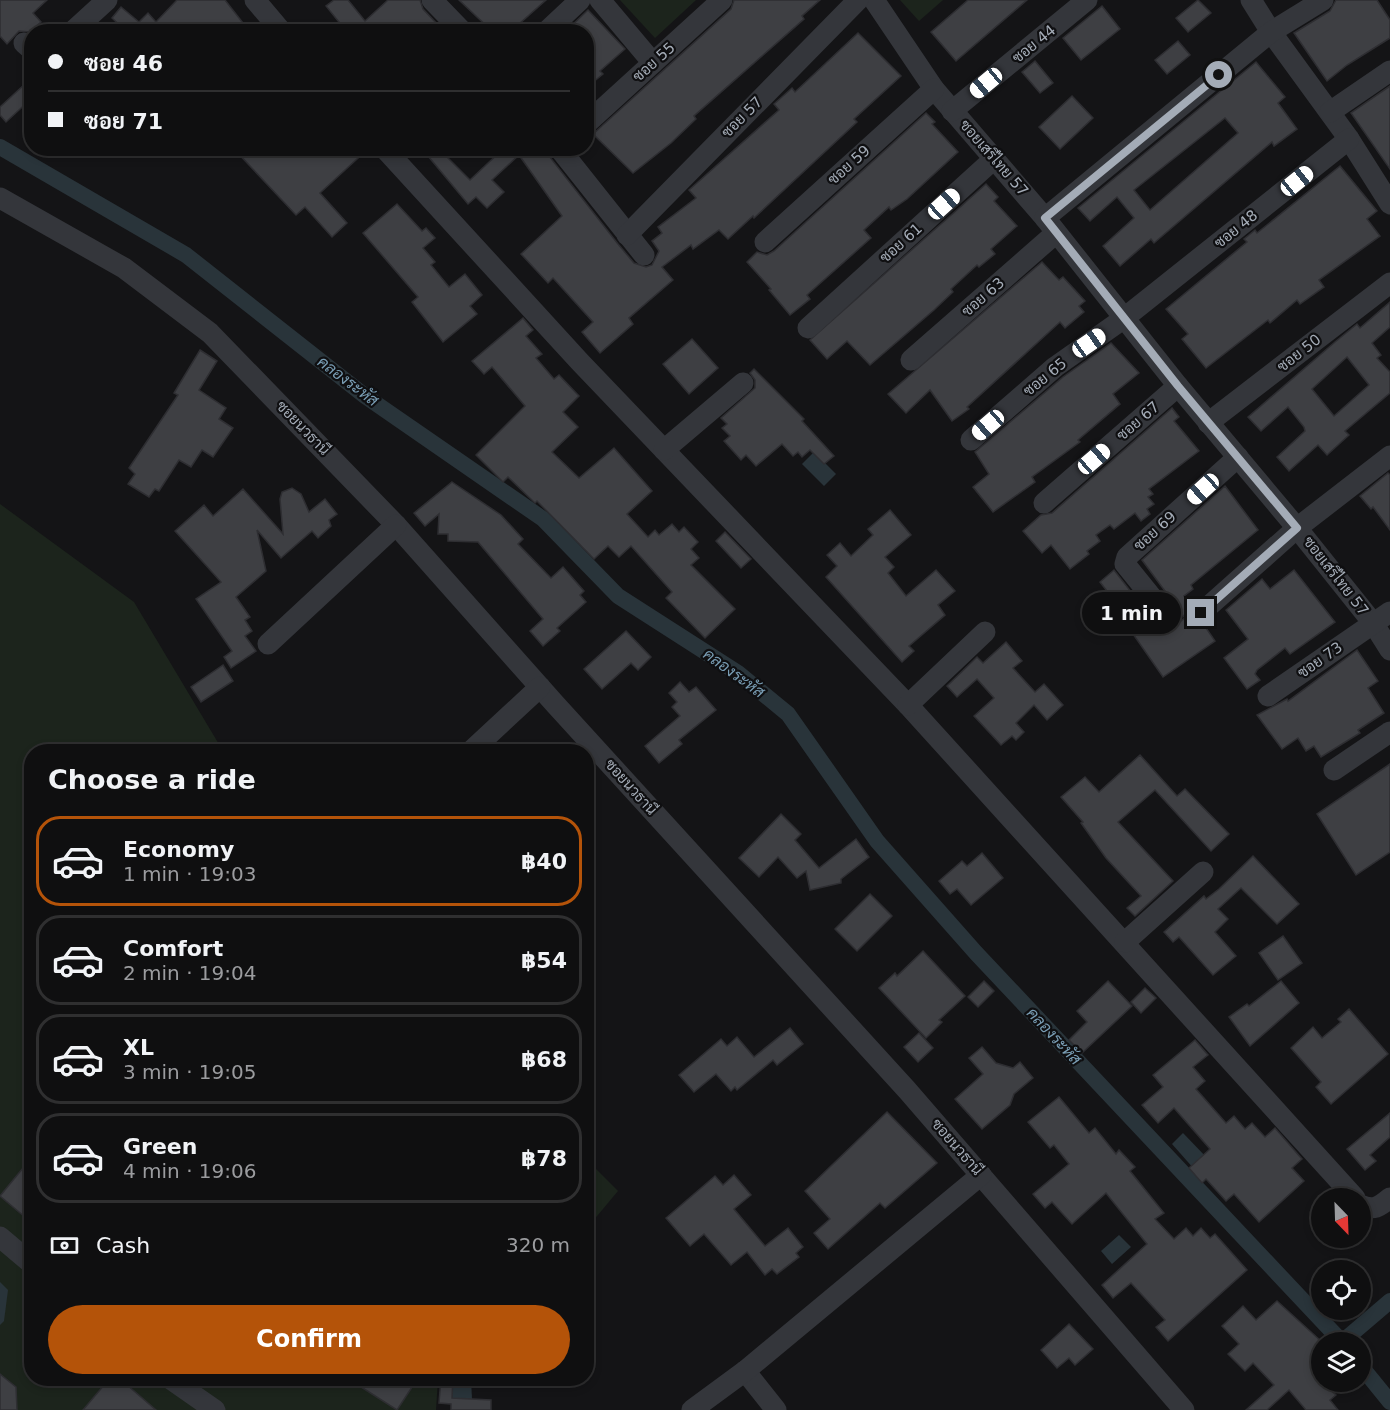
<!DOCTYPE html>
<meta charset="utf-8">
<style>
body{margin:0;font-family:"DejaVu Sans",Sarabun,sans-serif;background:#181819;color:#f1f3f6;height:100vh;display:flex;flex-direction:column;font-size:22px;white-space:nowrap}
*{box-sizing:border-box;margin:0}
p{font-size:20px;color:#9b9c9f}
.icon{flex:none;width:33px;height:33px;fill:none;stroke:currentColor;stroke-width:2;stroke-linecap:round;stroke-linejoin:round}
.map{position:relative;flex:1;overflow:hidden}
.panel{position:absolute;left:24px;top:744px;width:570px;height:642px;display:flex;flex-direction:column;background:#0f0f10;border-radius:24px;box-shadow:0 3px 9px #0003,0 0 0 2px #2f2f30}
.panel>*{flex:none}
.guide{position:absolute;left:24px;top:24px;width:570px;height:132px;border-radius:24px;box-shadow:0 3px 9px #0003,0 0 0 2px #2f2f30;display:grid;align-content:center;height:132px;padding:0 24px;background:#0f0f10}
.needle{width:39px;rotate:157deg}
.fabs{position:absolute;left:1311px;top:1188px;display:grid;gap:12px}
.fabs a{display:grid;place-items:center;width:60px;height:60px;border-radius:50%;background:#0f0f10;box-shadow:0 3px 9px #0003,0 0 0 2px #2f2f30;font-size:30px}
.end{position:absolute;width:27px;height:27px;margin:-14px;border:8px solid #a4acb7;background:#111;box-shadow:0 0 0 3px #111}
.from{border-radius:50%}
.bubble{position:absolute;height:42px;border-radius:21px;background:#0f0f10;box-shadow:0 3px 9px #0003,0 0 0 2px #2f2f30;font-size:20px;font-weight:700;line-height:42px;text-align:center}
.car{position:absolute;width:18px;height:36px;margin:-18px -9px;border-radius:8px;box-shadow:0 0 4px 2px #0007;background:linear-gradient(#fff 24%,#345 0 40%,#fff 0 76%,#345 0 86%,#fff 0)}
.guide b{display:flex;align-items:center;gap:21px;height:57px;font-size:22px}
.guide b+b{border-top:2px solid #2f2f30}
.guide i{width:15px;height:15px;background:#f1f3f6}
ul{padding:0;list-style:none}
li{display:flex;align-items:center;gap:18px;height:90px;margin:0 12px 9px;padding:0 12px;border:3px solid #2f2f30;border-radius:24px}
li div{flex:1}
li b{display:block;font-size:22px}
li em{font-style:normal;font-weight:700}
li.selected{border-color:#b45309}
li>.icon{width:54px;height:54px;stroke-width:1.5}
h2{padding:0 24px;font-size:27px;line-height:72px}
.pay{display:flex;align-items:center;gap:15px;height:66px;padding:0 24px;font-size:22px}
.pay p{margin-inline-start:auto}
.primary-button{display:flex;gap:12px;margin-top:auto;padding:12px 24px}
.primary-button a{flex:1;height:69px;border-radius:36px;background:#b45309;color:#fff;font-size:24px;font-weight:700;line-height:69px;text-align:center}
.map>svg:first-child{display:block}
.green{fill:#1c241c}
.water{fill:#29343a}
.lines{fill:none;stroke-linecap:round;stroke-linejoin:round}
.canal{stroke:#29343a;stroke-width:16}
.building{fill:#3e3f43;stroke:#2e2e32;stroke-width:1.5;fill-rule:evenodd}
.minor{stroke:#34363b;stroke-width:21}
.route{stroke:#a4acb7;stroke-width:8}
.labels{text-anchor:middle;dominant-baseline:central;stroke-width:4.5;stroke-linejoin:round;paint-order:stroke}
.street-label{font-size:15px;fill:#a4acb7;stroke:#0f0f11}
.water-label{font-size:16px;font-style:italic;fill:#799db4;stroke:#0f0f11}
</style>
<div class="map">
<svg width="1390" height="1410" viewBox="0 0 1390 1410">
<rect width="100%" height="100%" fill="#141416"/>
<!-- green -->
<g class="green">
<polygon points="620,0 696,0 655,38"/>
<polygon points="900,0 943,0 919,21"/>
<polygon points="0,504 134,602 223,751 32,752 32,1378 438,1379 436,1410 0,1410"/>
<polygon points="587,1160 618,1191 587,1228"/>
</g>
<!-- water -->
<g class="water">
<polygon points="814,452 836,474 824,486 802,464"/>
<polygon points="1183,1133 1208,1159 1195,1170 1172,1144"/>
<polygon points="1119,1235 1131,1247 1112,1264 1101,1251"/>
<polygon points="0,1282 8,1290 4,1321 0,1325"/>
<polygon points="453,1379 471,1379 472,1399 452,1398"/>
</g>
<g class="lines">
<!-- canal -->
<g class="canal">
<polyline points="0,147 186,255 365,396 543,519 618,596 738,673 788,714 877,841 976,953 1342,1342"/>
<polyline points="1342,1342 1390,1301"/>
<polyline points="1360,1365 1390,1402"/>
</g>
</g>
<!-- building -->
<g class="building">
<polygon points="0,0 47,0 33,13 41,22 30,32 19,31 7,44 0,36"/>
<polygon points="177,0 225,0 250,32 127,32 112,18 121,7 139,22 148,13 156,22"/>
<polygon points="334,0 348,0 365,21 388,0 420,0 423,9 439,26 434,32 347,32 326,6"/>
<polygon points="459,0 546,0 510,32 493,32"/>
<polygon points="734,0 820,0 802,16 804,19 694,116 696,119 671,143 633,173 593,134 731,9"/>
<polygon points="968,0 1027,0 956,61 931,32"/>
<polygon points="1198,0 1211,13 1188,32 1176,18"/>
<polygon points="1336,0 1377,0 1390,20 1390,38 1347,65 1327,81 1294,33 1330,11"/>
<polygon points="1102,6 1120,29 1081,60 1063,38"/>
<polygon points="588,10 625,49 600,71 603,74 586,88 586,32 565,32"/>
<polygon points="858,33 901,76 854,119 857,122 754,218 753,216 728,239 719,230 693,249 691,245 662,267 673,280 629,318 633,324 600,353 582,332 593,322 553,278 548,283 521,254 562,216 519,155 492,180 504,192 487,208 476,197 468,204 428,156 438,148 470,180 504,148 546,148 549,156 618,244 634,263 646,267 652,265 659,251 652,241 662,233 658,227 696,198 689,190 779,110 774,104 792,88 795,92"/>
<polygon points="1178,41 1190,55 1167,74 1155,60"/>
<polygon points="1035,61 1053,83 1040,93 1022,72"/>
<path d="M1256,62L1285,97L1278,103L1297,129L1274,146L1272,142L1154,243L1151,239L1120,266L1103,246L1134,218L1117,197L1090,221L1078,208ZM1225,118L1238,133L1150,210L1134,190Z"/>
<polygon points="26,83 32,90 32,98 6,122 0,115 0,107"/>
<polygon points="1390,86 1390,169 1351,113"/>
<polygon points="1072,96 1093,118 1060,149 1039,127"/>
<polygon points="926,113 935,122 932,124 958,152 907,199 891,210 889,207 864,230 871,238 807,295 810,299 790,315 769,290 771,289 747,262 757,252 767,255 774,251"/>
<polygon points="233,148 369,148 320,193 347,223 332,237 305,207 296,215"/>
<polygon points="1340,166 1377,211 1367,219 1380,236 1319,280 1324,287 1300,304 1297,300 1270,323 1268,320 1206,368 1182,339 1188,334 1166,309 1247,242 1244,239 1255,230 1257,233"/>
<polygon points="986,184 998,197 994,201 1017,226 991,249 995,254 979,267 977,265 951,289 953,292 934,310 870,365 847,341 827,359 810,340"/>
<polygon points="397,204 422,231 426,228 435,238 423,248 435,262 431,265 449,287 465,274 482,295 470,306 477,314 443,342 412,302 418,297 363,233"/>
<polygon points="1042,262 1059,280 1063,277 1085,301 1079,306 1084,312 1065,328 1060,322 967,407 969,409 952,421 930,390 906,413 888,394"/>
<path d="M1390,302V327L1372,343L1381,355L1377,358L1390,372V393L1345,431L1349,435L1327,455L1318,445L1289,471L1277,457L1305,431L1304,427L1288,407L1261,431L1248,417L1335,342L1357,324L1360,328ZM1347,357L1369,385L1334,416L1312,389Z"/>
<polygon points="523,318 533,330 526,336 542,354 536,358 554,379 559,375 579,396 563,412 578,427 552,452 579,478 614,448 652,491 627,514 648,537 655,530 659,535 672,524 679,532 684,527 698,542 691,549 699,558 691,565 735,609 705,638 666,598 672,592 631,546 619,557 608,546 594,559 537,501 535,503 508,477 503,482 476,455 525,406 492,367 484,374 472,361"/>
<polygon points="692,339 718,368 689,394 663,364"/>
<polygon points="1111,343 1139,373 1113,394 1120,404 1078,440 1080,442 1032,477 1035,482 993,512 973,487 989,474 975,452 1063,377"/>
<polygon points="200,350 217,361 199,390 226,408 219,419 233,428 213,457 202,450 191,467 179,460 159,491 155,489 149,497 128,484 135,474 129,468 178,395 174,393"/>
<polygon points="754,369 804,419 802,421 834,456 824,464 810,450 802,457 798,452 793,456 782,444 756,466 746,455 741,460 724,441 730,436 722,428 727,424 721,418 755,388 755,380 750,373"/>
<polygon points="1172,408 1179,417 1174,421 1199,451 1149,489 1153,494 1148,497 1154,504 1147,509 1150,514 1141,521 1135,513 1114,529 1110,525 1096,535 1100,541 1087,551 1089,554 1070,569 1051,545 1042,553 1023,531 1041,515 1052,513"/>
<polygon points="1388,473 1390,475 1390,530 1373,507 1371,509 1360,496"/>
<polygon points="452,482 501,515 523,539 518,544 551,578 563,567 584,591 580,595 586,602 557,628 560,631 543,646 530,631 543,619 478,542 448,541 448,534 438,534 439,514 425,526 414,513"/>
<polygon points="1225,486 1258,530 1191,585 1193,589 1184,596 1191,606 1189,616 1196,625 1204,625 1215,641 1163,677 1133,634 1138,631 1100,582 1114,570 1163,633 1185,618 1142,560"/>
<polygon points="292,488 301,494 309,512 325,499 337,514 329,520 331,526 318,538 312,531 281,558 257,530 266,571 236,597 250,617 245,620 252,631 245,636 256,651 231,668 224,657 232,651 196,599 221,582 175,531 204,505 213,516 243,489 283,534 280,499 282,492"/>
<polygon points="890,510 911,535 885,557 894,567 888,573 906,596 936,570 955,591 938,605 945,615 909,646 914,651 902,662 826,577 837,566 827,555 840,543 851,556 873,535 868,529"/>
<polygon points="725,532 751,559 741,568 716,541"/>
<polygon points="1294,570 1335,622 1290,654 1285,648 1257,670 1255,674 1260,680 1247,689 1224,658 1248,639 1226,610 1262,579 1270,589"/>
<polygon points="626,631 651,657 638,670 631,663 602,689 584,669"/>
<polygon points="1006,642 1022,661 1013,668 1035,692 1044,684 1063,705 1047,720 1034,705 1016,723 1024,732 1016,740 1012,736 1001,745 974,716 994,698 977,679 957,697 947,686 977,657 983,663"/>
<polygon points="1357,650 1378,681 1368,688 1384,713 1358,730 1360,733 1321,757 1314,746 1306,751 1298,738 1282,749 1257,715 1287,699 1288,701"/>
<polygon points="223,665 233,681 201,702 191,687"/>
<polygon points="680,682 689,692 696,687 716,710 679,740 682,744 659,763 645,746 680,716 672,707 677,702 669,693"/>
<polygon points="1140,755 1177,796 1185,789 1229,834 1211,851 1155,790 1118,822 1173,881 1135,916 1127,908 1141,896 1106,858 1081,823 1083,822 1061,797 1085,777 1099,792"/>
<polygon points="1390,764 1390,852 1356,875 1317,814"/>
<polygon points="781,814 801,834 795,840 819,868 856,839 869,857 841,879 841,883 810,890 806,871 797,878 778,857 759,877 739,858"/>
<polygon points="982,853 1003,878 971,905 957,889 950,894 939,881 962,861 967,866"/>
<polygon points="1253,856 1299,904 1277,924 1241,888 1218,909 1228,919 1215,932 1236,956 1213,975 1179,937 1173,942 1164,932 1204,896 1206,899 1219,889"/>
<polygon points="870,894 892,916 857,951 835,929"/>
<polygon points="1283,936 1302,963 1278,980 1259,953"/>
<polygon points="923,951 965,996 939,1020 942,1022 926,1038 879,988 895,973 897,976"/>
<polygon points="984,981 994,991 978,1007 968,997"/>
<polygon points="1108,981 1132,1006 1082,1053 1069,1040 1087,1022 1077,1011"/>
<polygon points="1281,981 1299,1003 1250,1046 1229,1017 1247,1004 1249,1006"/>
<polygon points="1145,988 1156,998 1141,1013 1131,1002"/>
<polygon points="1349,1009 1388,1054 1331,1104 1316,1087 1321,1082 1291,1048 1313,1027 1322,1038 1341,1022 1338,1019"/>
<polygon points="790,1028 803,1044 777,1065 773,1060 737,1090 735,1087 731,1091 716,1074 694,1092 679,1075 721,1039 727,1046 737,1037 754,1057"/>
<polygon points="919,1033 933,1048 918,1062 904,1047"/>
<polygon points="1195,1040 1208,1055 1193,1067 1205,1081 1196,1089 1226,1123 1234,1116 1245,1129 1252,1123 1265,1137 1275,1128 1302,1159 1292,1168 1304,1181 1259,1222 1234,1194 1226,1201 1206,1179 1202,1183 1189,1168 1210,1149 1174,1108 1158,1123 1142,1105 1163,1087 1153,1075"/>
<polygon points="982,1047 996,1063 1013,1068 1020,1062 1033,1078 1014,1094 1010,1105 982,1129 955,1099 983,1074 969,1058"/>
<polygon points="1059,1097 1089,1133 1095,1128 1116,1154 1119,1150 1135,1167 1130,1171 1164,1213 1155,1219 1174,1239 1186,1228 1193,1236 1201,1228 1210,1238 1215,1234 1247,1270 1168,1341 1156,1327 1165,1320 1131,1283 1113,1298 1102,1285 1147,1244 1106,1193 1072,1224 1052,1202 1045,1208 1033,1194 1069,1164 1054,1145 1050,1148 1028,1122"/>
<polygon points="887,1112 937,1163 885,1208 880,1203 828,1249 814,1233 830,1219 805,1191"/>
<polygon points="1390,1113 1390,1137 1370,1155 1376,1161 1365,1170 1347,1149"/>
<polygon points="32,1157 32,1223 0,1196"/>
<polygon points="734,1175 751,1195 734,1209 765,1246 788,1228 803,1247 796,1253 799,1257 777,1274 772,1269 765,1275 747,1252 731,1265 704,1234 690,1246 666,1218 715,1176 723,1185"/>
<polygon points="1277,1301 1322,1342 1322,1382 1336,1395 1330,1400 1338,1410 1306,1410 1289,1390 1267,1410 1246,1410 1274,1385 1253,1363 1245,1371 1228,1354 1239,1344 1222,1326 1243,1306 1256,1320"/>
<polygon points="1069,1324 1093,1349 1075,1365 1069,1358 1057,1368 1041,1350"/>
<polygon points="0,1374 16,1387 17,1410 0,1410"/>
<polygon points="110,1378 119,1378 156,1410 83,1410"/>
<polygon points="347,1378 418,1378 397,1410"/>
<polygon points="441,1378 453,1378 452,1398 491,1400 491,1410 451,1410 451,1404 439,1403"/>
</g>
<g class="lines">
<!-- minor -->
<g class="minor">
<polyline points="255,0 282,32"/>
<polyline points="432,0 463,32"/>
<polyline points="600,0 653,63"/>
<polyline points="874,0 934,89 1045,218 1178,386 1297,528 1373,623 1390,650"/>
<polyline points="1251,0 1271,32 1349,139 1390,204"/>
<polyline points="72,32 107,0"/>
<polyline points="546,32 580,0"/>
<polyline points="24,43 32,50"/>
<polyline points="952,111 1087,0"/>
<polyline points="1330,112 1390,71"/>
<polyline points="586,124 722,0"/>
<polyline points="384,148 580,362 908,705 1355,1198"/>
<polyline points="559,148 644,255"/>
<polyline points="0,198 124,268 210,333 396,525 555,704 907,1090 1184,1410"/>
<polyline points="1045,218 1271,32 1323,0"/>
<polyline points="627,235 858,0"/>
<polyline points="765,242 934,89"/>
<polyline points="808,328 995,158"/>
<polyline points="911,360 1056,233"/>
<polyline points="1208,423 1390,283"/>
<polyline points="971,440 1055,367 1123,319 1349,139"/>
<polyline points="664,450 743,383"/>
<polyline points="1044,503 1178,386"/>
<polyline points="1201,613 1297,528 1390,456"/>
<polyline points="1167,616 1125,564 1127,557 1238,457"/>
<polyline points="268,644 396,525"/>
<polyline points="1268,696 1390,612"/>
<polyline points="908,705 985,632"/>
<polyline points="470,752 540,687"/>
<polyline points="1334,770 1390,732"/>
<polyline points="1125,942 1203,872"/>
<path d="M1360,1205C1374,1211 1379,1207 1390,1198"/>
<polyline points="0,1237 32,1264"/>
<polyline points="745,1371 776,1410"/>
<polyline points="169,1378 215,1410"/>
<polyline points="692,1410 745,1371 981,1175"/>
</g>
</g>
<g class="lines">
<!-- route -->
<polyline class="route" points="1201,613 1297,528 1178,386 1045,218 1219,75"/>
</g>
<g class="labels">
<!-- street labels -->
<g class="street-label">
<text transform="translate(1034 44) rotate(-39)">ซอย 44</text>
<text transform="translate(654 62) rotate(-42)">ซอย 55</text>
<text transform="translate(742 117) rotate(-45)">ซอย 57</text>
<text transform="translate(994 158) rotate(49)">ซอยเสรีไทย 57</text>
<text transform="translate(849 165) rotate(-42)">ซอย 59</text>
<text transform="translate(1236 229) rotate(-39)">ซอย 48</text>
<text transform="translate(901 243) rotate(-42)">ซอย 61</text>
<text transform="translate(983 297) rotate(-41)">ซอย 63</text>
<text transform="translate(1299 353) rotate(-38)">ซอย 50</text>
<text transform="translate(1045 377) rotate(-39)">ซอย 65</text>
<text transform="translate(1138 421) rotate(-41)">ซอย 67</text>
<text transform="translate(303 428) rotate(46)">ซอยนวธานี</text>
<text transform="translate(1155 531) rotate(-42)">ซอย 69</text>
<text transform="translate(1336 576) rotate(52)">ซอยเสรีไทย 57</text>
<text transform="translate(1320 660) rotate(-35)">ซอย 73</text>
<text transform="translate(631 787) rotate(48)">ซอยนวธานี</text>
<text transform="translate(957 1147) rotate(49)">ซอยนวธานี</text>
</g>
<!-- water labels -->
<g class="water-label">
<text transform="translate(348 381) rotate(37)">คลองระหัส</text>
<text transform="translate(734 673) rotate(36)">คลองระหัส</text>
<text transform="translate(1054 1036) rotate(47)">คลองระหัส</text>
</g>
</g>
</svg>
<div class="fabs">
<a><svg class="needle" viewBox="-14 -14 28 28"><path d="M0-13l5 13h-10z" fill="#e53935"/><path d="M0 13l5-13h-10z" fill="#9b9c9f"/></svg></a>
<a><svg class="icon" aria-label="locate" viewBox="0 0 24 24"><circle cx="12" cy="12" r="6"/><path d="M12 2v4M12 18v4M2 12h4M18 12h4"/></svg></a>
<a><svg class="icon" aria-label="layers" viewBox="0 0 24 24"><path d="M12 4l9 5-9 5-9-5zM3 14l9 5 9-5"/></svg></a>
</div>
<i class="end from" style="left:1219px;top:75px"></i>
<i class="end" style="left:1201px;top:613px"></i>
<div class="bubble" style="left:1082px;top:592px;width:99px">1 min</div>
<i class="car" style="left:986px;top:83px;rotate:230deg"></i>
<i class="car" style="left:1297px;top:181px;rotate:51deg"></i>
<i class="car" style="left:944px;top:204px;rotate:48deg"></i>
<i class="car" style="left:1089px;top:343px;rotate:55deg"></i>
<i class="car" style="left:988px;top:425px;rotate:229deg"></i>
<i class="car" style="left:1094px;top:459px;rotate:49deg"></i>
<i class="car" style="left:1203px;top:489px;rotate:228deg"></i>
<div class="guide">
<b><i class="from"></i>ซอย 46</b>
<b><i></i>ซอย 71</b>
</div>
<section class="panel">
<h2>Choose a ride</h2>
<ul>
<li class="selected"><svg class="icon" aria-label="car" viewBox="0 0 24 24"><path d="M5 17H2v-5l4-1 3-4h7l3 4 3 1v5h-3M9 17h6M6 11h13"/><circle cx="7" cy="17" r="2"/><circle cx="17" cy="17" r="2"/></svg><div><b>Economy</b><p>1 min · 19:03</p></div><em>฿40</em></li>
<li><svg class="icon" aria-label="car" viewBox="0 0 24 24"><path d="M5 17H2v-5l4-1 3-4h7l3 4 3 1v5h-3M9 17h6M6 11h13"/><circle cx="7" cy="17" r="2"/><circle cx="17" cy="17" r="2"/></svg><div><b>Comfort</b><p>2 min · 19:04</p></div><em>฿54</em></li>
<li><svg class="icon" aria-label="car" viewBox="0 0 24 24"><path d="M5 17H2v-5l4-1 3-4h7l3 4 3 1v5h-3M9 17h6M6 11h13"/><circle cx="7" cy="17" r="2"/><circle cx="17" cy="17" r="2"/></svg><div><b>XL</b><p>3 min · 19:05</p></div><em>฿68</em></li>
<li><svg class="icon" aria-label="car" viewBox="0 0 24 24"><path d="M5 17H2v-5l4-1 3-4h7l3 4 3 1v5h-3M9 17h6M6 11h13"/><circle cx="7" cy="17" r="2"/><circle cx="17" cy="17" r="2"/></svg><div><b>Green</b><p>4 min · 19:06</p></div><em>฿78</em></li>
</ul>
<div class="pay"><svg class="icon" aria-label="cash" viewBox="0 0 24 24"><path d="M3 7h18v10H3z"/><circle cx="12" cy="12" r="2"/></svg>Cash<p>320 m</p></div>
<div class="primary-button"><a>Confirm</a></div>
</section>
</div>
